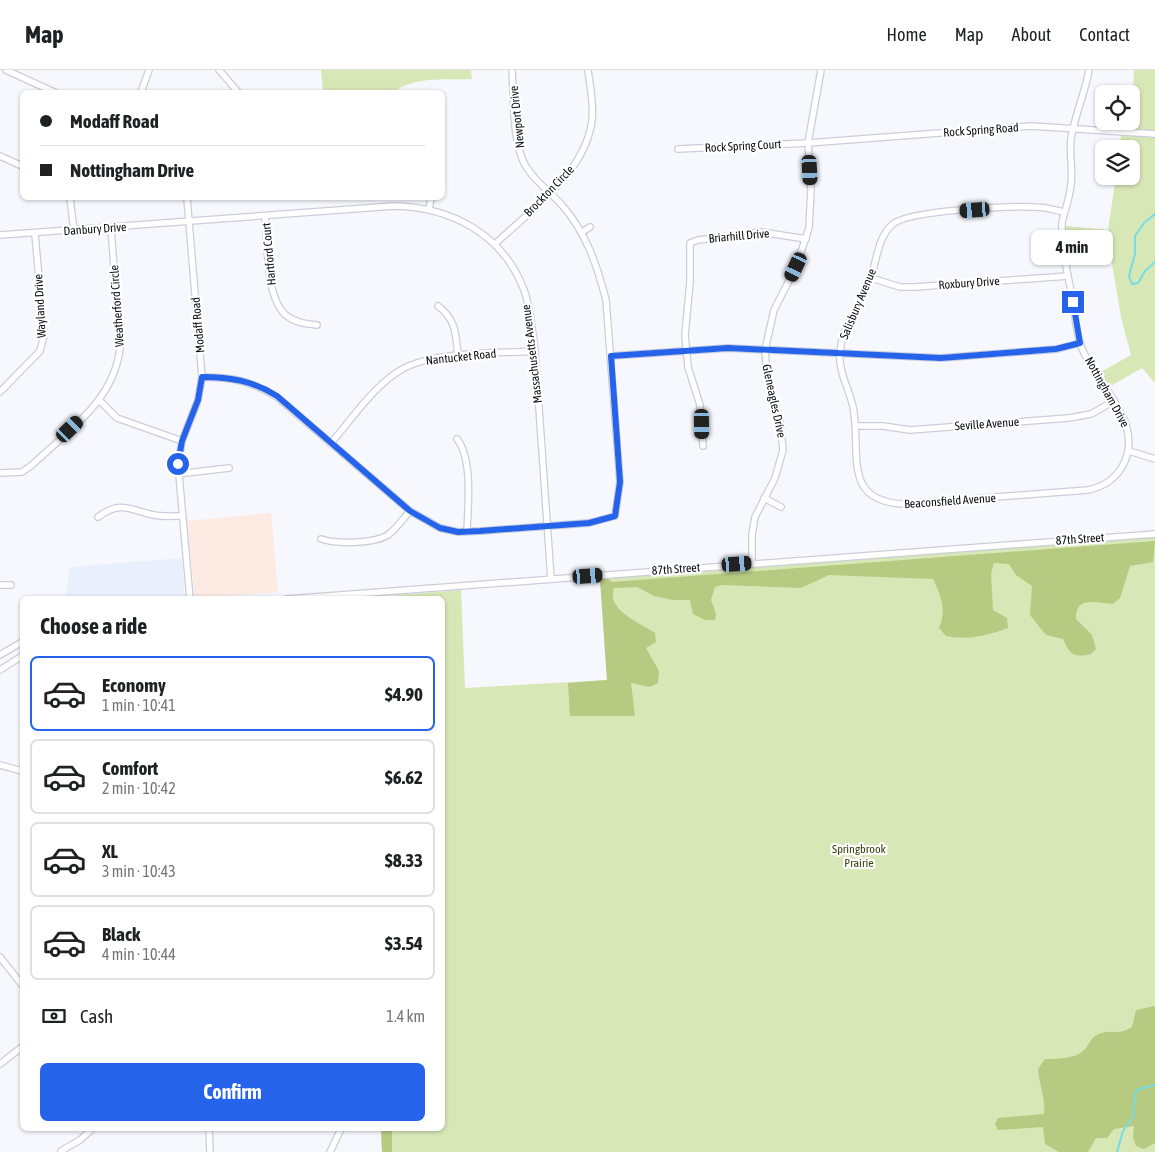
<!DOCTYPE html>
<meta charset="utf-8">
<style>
body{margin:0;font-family:"Asap Condensed",sans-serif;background:#f6f6f6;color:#202124;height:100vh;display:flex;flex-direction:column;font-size:19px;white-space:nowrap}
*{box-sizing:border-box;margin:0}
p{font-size:16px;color:#757577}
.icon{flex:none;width:28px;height:28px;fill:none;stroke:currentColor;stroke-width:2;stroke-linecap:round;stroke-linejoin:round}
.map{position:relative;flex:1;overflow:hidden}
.side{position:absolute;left:20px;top:526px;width:425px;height:535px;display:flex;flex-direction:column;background:#fff;border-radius:8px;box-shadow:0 1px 4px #0004}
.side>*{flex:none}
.hud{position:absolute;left:20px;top:20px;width:425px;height:110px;border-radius:8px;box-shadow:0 1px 4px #0004;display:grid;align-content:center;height:110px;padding:0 20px;background:#fff}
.tools{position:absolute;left:1095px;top:15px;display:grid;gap:10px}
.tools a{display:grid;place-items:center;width:45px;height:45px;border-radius:8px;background:#fff;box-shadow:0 1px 4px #0004;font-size:25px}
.end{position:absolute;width:22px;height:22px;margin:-11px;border:6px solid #2563eb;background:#fff;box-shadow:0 0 0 2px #fff}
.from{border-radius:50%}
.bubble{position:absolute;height:35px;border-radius:8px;background:#fff;box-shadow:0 1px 4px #0004;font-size:16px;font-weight:700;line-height:35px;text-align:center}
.car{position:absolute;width:15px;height:30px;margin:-15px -8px;border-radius:6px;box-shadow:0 0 4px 1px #0007;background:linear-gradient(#222 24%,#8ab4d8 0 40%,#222 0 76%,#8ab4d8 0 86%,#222 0)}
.hud b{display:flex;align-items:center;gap:18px;height:48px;font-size:19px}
.hud b+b{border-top:1px solid #e0e0e0}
.hud i{width:12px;height:12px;background:#202124}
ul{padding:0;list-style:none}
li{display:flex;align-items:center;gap:15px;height:75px;margin:0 10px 8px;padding:0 10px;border:2px solid #e0e0e0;border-radius:8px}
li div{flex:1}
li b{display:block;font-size:19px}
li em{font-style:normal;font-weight:700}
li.selected{border-color:#2563eb}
li>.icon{width:45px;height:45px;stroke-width:1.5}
h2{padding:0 20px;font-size:22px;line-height:60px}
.pay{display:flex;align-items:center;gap:12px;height:55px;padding:0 20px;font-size:19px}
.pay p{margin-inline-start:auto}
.cta{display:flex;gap:10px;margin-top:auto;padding:10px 20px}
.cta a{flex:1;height:58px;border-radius:8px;background:#2563eb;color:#fff;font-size:20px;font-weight:700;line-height:58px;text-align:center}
header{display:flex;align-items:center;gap:30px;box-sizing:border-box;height:70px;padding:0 25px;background:#fff;border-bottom:1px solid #e0e0e0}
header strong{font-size:24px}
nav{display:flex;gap:28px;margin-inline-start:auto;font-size:18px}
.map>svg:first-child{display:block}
.commercial{fill:#fdeae2}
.built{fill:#eaeffd}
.green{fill:#d8e7b6}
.forest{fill:#b6ca82}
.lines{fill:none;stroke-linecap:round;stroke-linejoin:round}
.stream{stroke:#76dde6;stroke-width:2}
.minor-casing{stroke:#caced8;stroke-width:8}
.minor{stroke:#fff;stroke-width:5.5}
.route{stroke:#2563eb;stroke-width:6}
.labels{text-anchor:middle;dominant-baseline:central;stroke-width:4.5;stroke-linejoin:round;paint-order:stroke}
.street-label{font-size:12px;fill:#0c0d10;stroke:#fff}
.park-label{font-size:12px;fill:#35410b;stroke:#fff}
</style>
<header>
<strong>Map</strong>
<nav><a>Home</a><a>Map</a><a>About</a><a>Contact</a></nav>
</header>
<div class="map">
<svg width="1155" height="1082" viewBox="0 0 1155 1082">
<rect width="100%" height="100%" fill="#f6f8fe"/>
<!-- commercial -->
<polygon class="commercial" points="271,443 278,522 195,528 187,451"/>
<!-- built -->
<polygon class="built" points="182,488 185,527 66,529 70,497"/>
<!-- green -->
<g class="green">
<path d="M321,0H471L472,9C447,10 414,6 394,22H323Z"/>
<polygon points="1134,0 1155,0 1155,313 1142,298 1109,317 1099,303 1131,285 1121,247 1109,176 1067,175 1066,156 1108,160 1116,106 1131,106 1131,79 1119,79 1121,66 1127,58 1128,51 1131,51"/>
<polygon points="1155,467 1155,1082 382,1082 381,1059 442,1059 442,529 363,528 461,520 465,618 607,610 600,509"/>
</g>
<!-- forest -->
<g class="forest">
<path d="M1155,471L1153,492L1130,496L1120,528L1113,534C1097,533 1075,525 1076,549L1092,565L1096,579L1091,584C1074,588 1070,585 1063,569L1046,565L1030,545L1032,516L1016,505L1009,494L994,493L991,504L993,540L1007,548L1008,558C987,566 968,570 946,566L939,558C947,540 941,526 933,509L829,505L801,518L721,515L715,517L711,530L716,544L715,550H705L693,544L690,530H673L654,526L637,517L614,518C606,540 639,552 655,563L656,572L646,578L659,601L658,613L650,617L631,613L635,646H570L568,613L607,610L600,509H609L612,512Z"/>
<path d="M1155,936V1073L1144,1079L1136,1076L1133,1068L1134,1056L1114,1059L1107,1068H1096L1088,1082H1059L1045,1074L1043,1057L998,1060L995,1054L998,1048L1044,1044C1046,1030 1039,1014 1038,999L1045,989C1057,989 1074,989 1083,981C1091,974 1090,966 1102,963C1115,959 1117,966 1132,957L1136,940Z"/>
<polygon points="381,1059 392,1059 392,1082 382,1082"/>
</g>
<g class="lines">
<!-- stream -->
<g class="stream">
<polyline points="1155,144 1144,153 1135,166 1135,184 1129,206 1132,214 1138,213 1145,201 1155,192"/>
<polyline points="1117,1082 1123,1061 1133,1047 1135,1023 1139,1019 1155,1015"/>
</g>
<defs>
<g id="minor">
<polyline points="6,0 54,22"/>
<polyline points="219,0 238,22"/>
<polyline points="141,22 149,0"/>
<polyline points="678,79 808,73 1031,56 1155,64"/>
<polyline points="0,86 22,96"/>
<polyline points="70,128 74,161"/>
<polyline points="187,128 202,307 198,330 182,371 178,393 190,529"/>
<polyline points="429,139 431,128"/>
<path d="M1064,142C1054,140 1045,137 1035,137C1010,136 909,140 893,154C877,167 877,192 870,210C861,234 842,256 840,282C838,302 849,318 853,337C862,381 840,432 905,434L1088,420C1103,417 1114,410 1122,397C1148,351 1093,314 1080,273C1076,260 1075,245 1073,231C1068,205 1061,179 1062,152C1065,140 1070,127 1071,114C1073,98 1069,83 1071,68C1075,45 1085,23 1089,0"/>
<path d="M265,146C268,173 265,229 287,246C296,253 307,254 317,255"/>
<polyline points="582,162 590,157"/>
<path d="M0,165L394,136C451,137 503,164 524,220C531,239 532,261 535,281L551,509"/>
<path d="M495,174C532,139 586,102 592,50C594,34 590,16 588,0"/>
<polyline points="871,208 900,217 915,217 1068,206"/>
<path d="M438,236C456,249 456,265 458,286"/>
<polyline points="611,286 728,278 941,288 1057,279 1080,273"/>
<path d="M202,307C231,307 252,311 277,327L410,441L440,458L458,462L481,461L589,453L615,446L620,412L606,230C597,195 586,162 561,134C549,121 531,108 523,91C512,64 514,29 512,0"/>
<polyline points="0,322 40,281 44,265 35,164"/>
<polyline points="100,331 117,348 182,371"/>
<polyline points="856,356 883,356 910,360 1069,348 1091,344 1114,331"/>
<path d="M457,369C473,389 468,437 467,461"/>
<path d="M331,373C351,350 371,320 396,303C428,280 496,284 535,281"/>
<polyline points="703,376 700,335 688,297 685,265 690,212 690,173 698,170 761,162 806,169"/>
<polyline points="1129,381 1155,389"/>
<path d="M0,403L22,402L32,395C69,360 115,330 120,277L111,158"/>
<polyline points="178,404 229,398"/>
<polyline points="764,428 781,437"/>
<path d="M98,447C121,430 130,440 154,445C163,447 173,446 182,446"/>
<path d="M321,469C337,474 373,474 388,465C396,459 403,449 410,441"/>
<polyline points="752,493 752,465 755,447 775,408 783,380 780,352 767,307 765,280 774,240 796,197 809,158 811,119 808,73 821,0"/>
<polyline points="0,515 11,515"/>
<polyline points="287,529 1155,464"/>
<polyline points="0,585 22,572"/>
<polyline points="0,600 22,586"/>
<polyline points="0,695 22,701"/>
<polyline points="0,887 22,915"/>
<polyline points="0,994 22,977"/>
<polyline points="209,1059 210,1082"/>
<polyline points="61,1081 80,1070 92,1059"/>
<polyline points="330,1082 341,1059"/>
</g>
</defs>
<!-- minor casing -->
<use href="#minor" class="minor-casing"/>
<!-- minor -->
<use href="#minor" class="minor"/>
</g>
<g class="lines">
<!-- route -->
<path class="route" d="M178,394L182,371L198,330L202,307C231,307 253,311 277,326L410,441L440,458L458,462L480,461L589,453L615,446L620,412L611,286L728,278L941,288L1056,279L1080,273L1073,232"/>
</g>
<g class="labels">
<!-- street labels -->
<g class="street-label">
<text transform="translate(517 47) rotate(-96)">Newport Drive</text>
<text transform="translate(981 60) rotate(-4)">Rock Spring Road</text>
<text transform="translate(743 76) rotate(-3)">Rock Spring Court</text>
<text transform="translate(549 121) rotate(-46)">Brockton Circle</text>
<text transform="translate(95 159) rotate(-4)">Danbury Drive</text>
<text transform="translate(739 166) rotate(-5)">Briarhill Drive</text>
<text transform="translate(269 184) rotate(-95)">Hartford Court</text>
<text transform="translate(969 213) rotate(-4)">Roxbury Drive</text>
<text transform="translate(858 234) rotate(-67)">Salisbury Avenue</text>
<text transform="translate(40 236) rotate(-93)">Wayland Drive</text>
<text transform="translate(117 236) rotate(-94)">Weatherford Circle</text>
<text transform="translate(198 255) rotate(-95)">Modaff Road</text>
<text transform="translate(532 284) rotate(-97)">Massachusetts Avenue</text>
<text transform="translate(461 287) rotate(-6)">Nantucket Road</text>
<text transform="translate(1107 322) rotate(61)">Nottingham Drive</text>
<text transform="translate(774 331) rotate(78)">Gleneagles Drive</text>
<text transform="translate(987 354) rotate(-4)">Seville Avenue</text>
<text transform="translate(950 431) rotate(-4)">Beaconsfield Avenue</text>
<text transform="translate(1080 469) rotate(-4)">87th Street</text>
<text transform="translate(676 499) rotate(-4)">87th Street</text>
</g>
<!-- park labels -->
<g class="park-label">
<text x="859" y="779">Springbrook<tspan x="859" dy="14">Prairie</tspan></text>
</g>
</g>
</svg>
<div class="tools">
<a><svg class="icon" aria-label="locate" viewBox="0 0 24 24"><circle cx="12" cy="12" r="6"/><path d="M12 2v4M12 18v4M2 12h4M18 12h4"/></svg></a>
<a><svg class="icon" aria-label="layers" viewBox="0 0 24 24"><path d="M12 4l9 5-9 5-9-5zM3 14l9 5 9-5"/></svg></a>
</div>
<i class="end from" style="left:178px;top:394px"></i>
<i class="end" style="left:1073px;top:232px"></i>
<div class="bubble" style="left:1031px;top:160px;width:82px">4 min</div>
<i class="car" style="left:810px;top:100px;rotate:177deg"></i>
<i class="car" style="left:975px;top:140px;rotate:266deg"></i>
<i class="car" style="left:796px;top:197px;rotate:205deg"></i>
<i class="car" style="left:702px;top:354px;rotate:179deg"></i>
<i class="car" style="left:70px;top:359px;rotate:46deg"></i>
<i class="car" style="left:737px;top:494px;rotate:86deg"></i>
<i class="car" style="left:588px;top:506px;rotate:86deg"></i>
<div class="hud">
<b><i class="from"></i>Modaff Road</b>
<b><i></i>Nottingham Drive</b>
</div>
<section class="side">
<h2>Choose a ride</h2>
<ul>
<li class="selected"><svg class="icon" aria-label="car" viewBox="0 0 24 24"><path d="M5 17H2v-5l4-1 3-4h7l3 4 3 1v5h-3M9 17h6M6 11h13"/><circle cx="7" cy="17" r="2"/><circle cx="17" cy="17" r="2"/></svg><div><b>Economy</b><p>1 min · 10:41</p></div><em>$4.90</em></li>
<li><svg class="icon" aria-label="car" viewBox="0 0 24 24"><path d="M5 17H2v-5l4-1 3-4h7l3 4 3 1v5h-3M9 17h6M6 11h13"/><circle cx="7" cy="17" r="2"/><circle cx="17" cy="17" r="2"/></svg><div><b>Comfort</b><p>2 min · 10:42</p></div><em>$6.62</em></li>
<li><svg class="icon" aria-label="car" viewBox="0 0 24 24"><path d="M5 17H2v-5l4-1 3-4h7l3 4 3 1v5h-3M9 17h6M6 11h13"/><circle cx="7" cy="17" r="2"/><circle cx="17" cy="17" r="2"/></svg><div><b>XL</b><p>3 min · 10:43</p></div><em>$8.33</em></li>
<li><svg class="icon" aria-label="car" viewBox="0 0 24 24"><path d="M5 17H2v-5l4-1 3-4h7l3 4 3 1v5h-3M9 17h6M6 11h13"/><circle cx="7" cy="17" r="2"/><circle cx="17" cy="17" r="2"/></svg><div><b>Black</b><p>4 min · 10:44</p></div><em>$3.54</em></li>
</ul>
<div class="pay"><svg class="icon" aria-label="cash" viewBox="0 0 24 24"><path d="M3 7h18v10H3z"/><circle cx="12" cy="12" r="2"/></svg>Cash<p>1.4 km</p></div>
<div class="cta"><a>Confirm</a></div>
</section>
</div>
